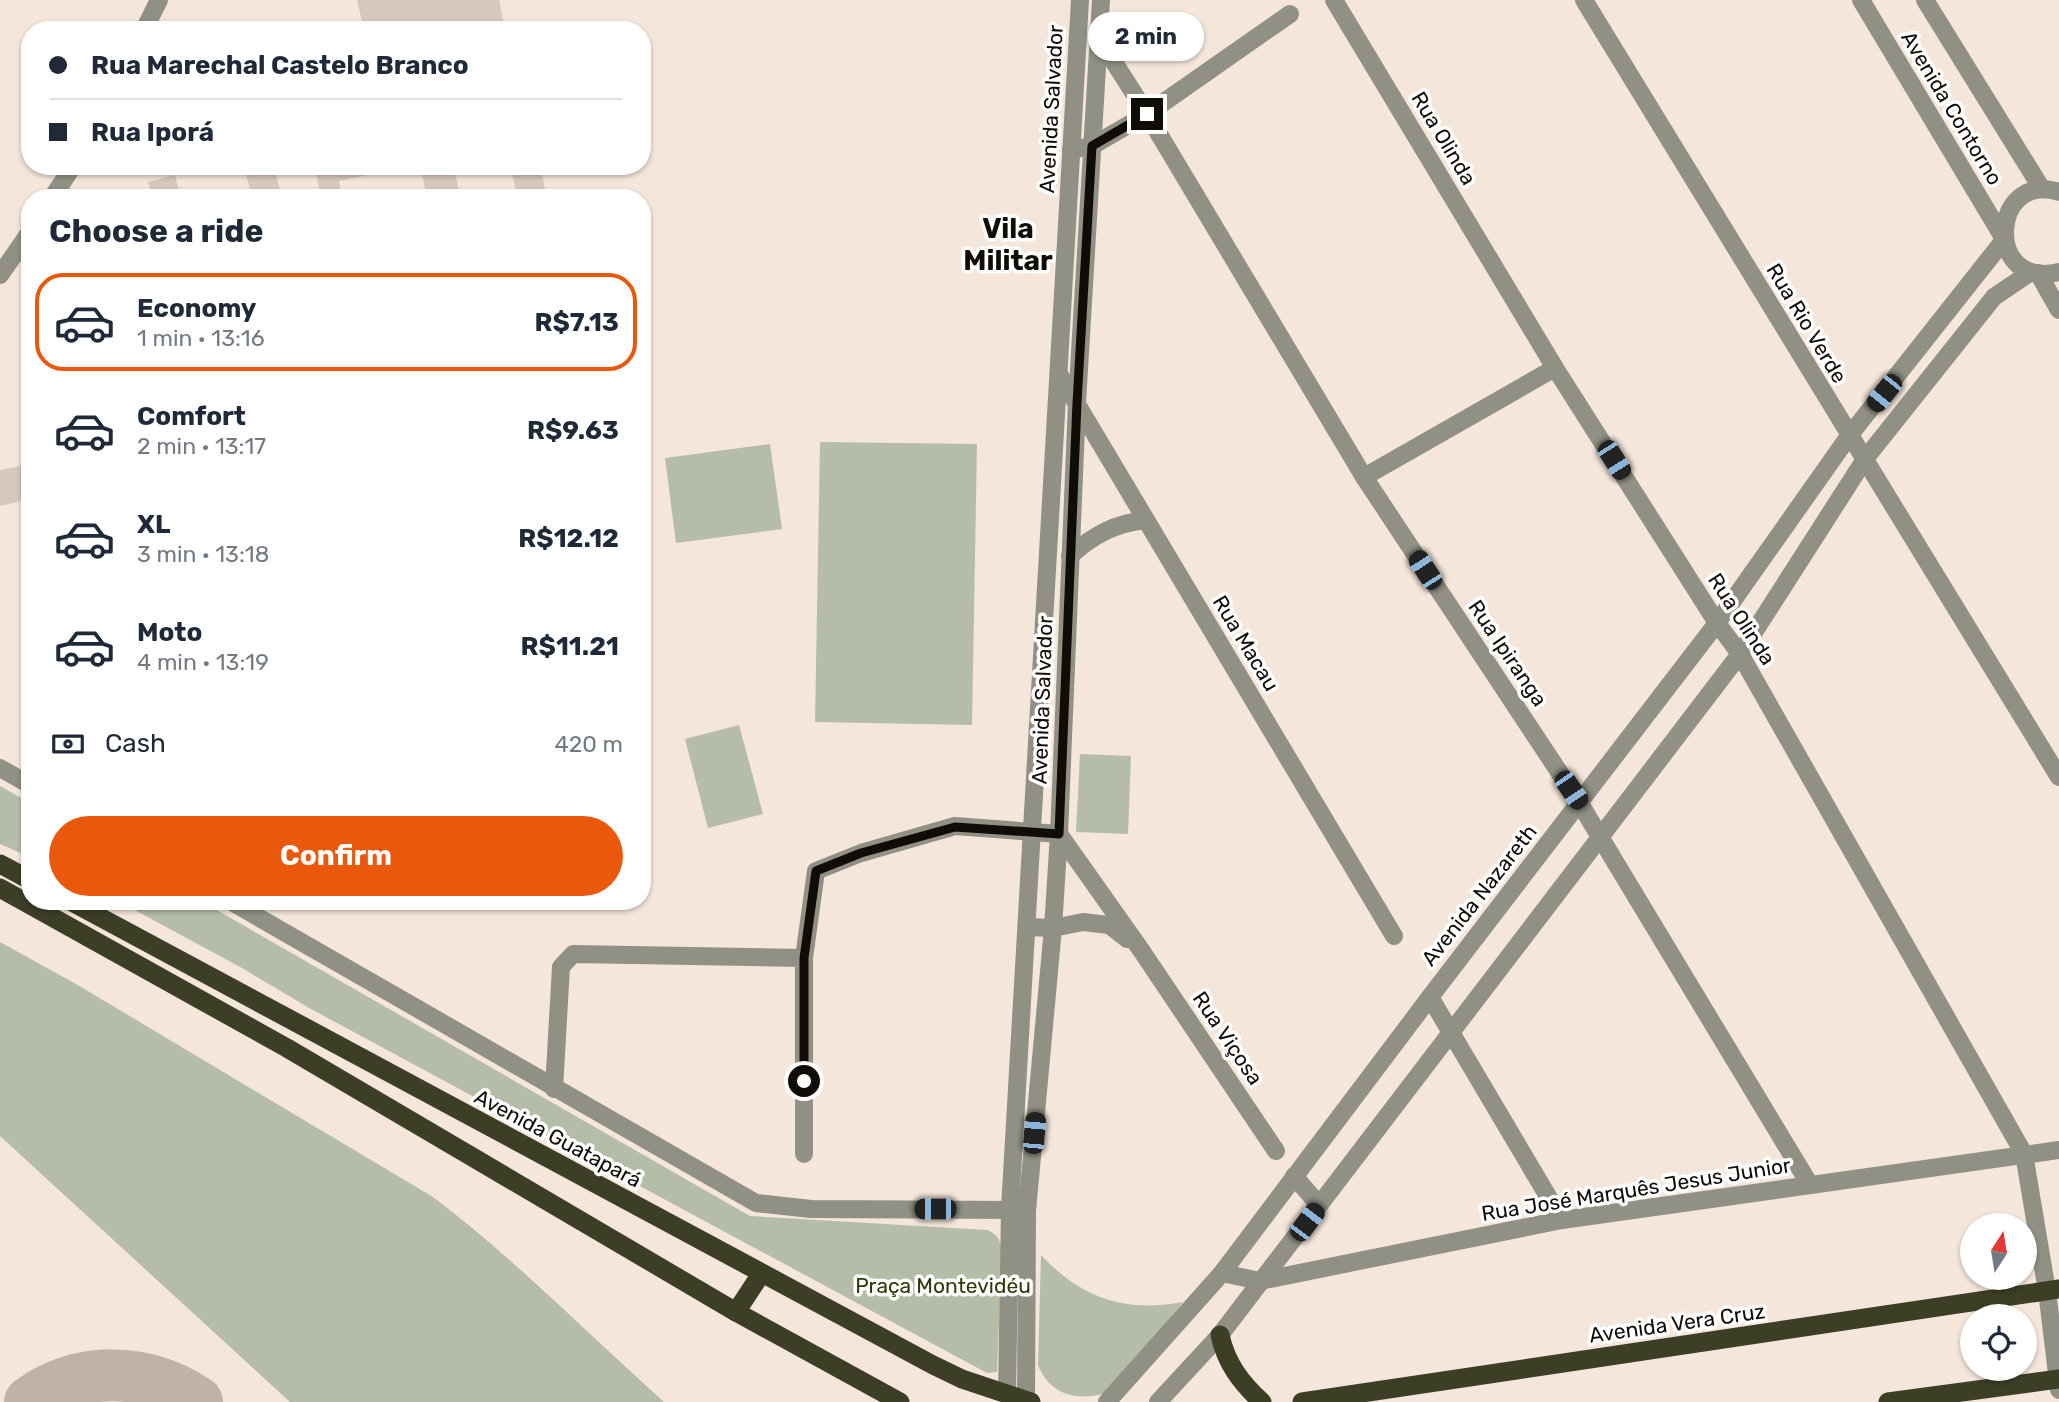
<!DOCTYPE html>
<meta charset="utf-8">
<style>
body{margin:0;font-family:Rubik,sans-serif;background:#f2f2f3;color:#1f2937;height:100vh;display:flex;flex-direction:column;font-size:26px;white-space:nowrap}
*{box-sizing:border-box;margin:0}
p{font-size:23px;color:#747a83}
.icon{flex:none;width:38px;height:38px;fill:none;stroke:currentColor;stroke-width:2;stroke-linecap:round;stroke-linejoin:round}
.map{position:relative;flex:1;overflow:hidden}
.sheet{position:absolute;left:21px;top:189px;width:630px;height:721px;display:flex;flex-direction:column;background:#fff;border-radius:28px;box-shadow:0 2px 5px #0004}
.sheet>*{flex:none}
.hud{position:absolute;left:21px;top:21px;width:630px;height:154px;border-radius:28px;box-shadow:0 2px 5px #0004;display:grid;align-content:center;height:154px;padding:0 28px;background:#fff}
.needle{width:46px;rotate:12deg}
.fabs{position:absolute;left:1960px;top:1213px;display:grid;gap:14px}
.fabs a{display:grid;place-items:center;width:77px;height:77px;border-radius:50%;background:#fff;box-shadow:0 2px 5px #0004;font-size:35px}
.end{position:absolute;width:32px;height:32px;margin:-16px;border:9px solid #100c08;background:#fff;box-shadow:0 0 0 4px #fff}
.from{border-radius:50%}
.bubble{position:absolute;height:49px;border-radius:24px;background:#fff;box-shadow:0 2px 5px #0004;font-size:23px;font-weight:700;line-height:49px;text-align:center}
.car{position:absolute;width:21px;height:42px;margin:-21px -10px;border-radius:9px;box-shadow:0 0 5px 2px #0007;background:linear-gradient(#222 24%,#8ab4d8 0 40%,#222 0 76%,#8ab4d8 0 86%,#222 0)}
.hud b{display:flex;align-items:center;gap:24px;height:66px;font-size:26px}
.hud b+b{border-top:2px solid #e0e1e3}
.hud i{width:18px;height:18px;background:#1f2937}
ul{padding:0;list-style:none}
li{display:flex;align-items:center;gap:21px;height:98px;margin:0 14px 10px;padding:0 14px;border:4px solid transparent;border-radius:28px}
li div{flex:1}
li b{display:block;font-size:26px}
li em{font-style:normal;font-weight:700}
li.current{border-color:#ea580c}
li>.icon{width:63px;height:63px;stroke-width:1.5}
h2{padding:0 28px;font-size:32px;line-height:84px}
.pay{display:flex;align-items:center;gap:18px;height:77px;padding:0 28px;font-size:26px}
.pay p{margin-inline-start:auto}
.cta{display:flex;gap:14px;margin-top:auto;padding:14px 28px}
.cta a{flex:1;height:80px;border-radius:42px;background:#ea580c;color:#fff;font-size:28px;font-weight:700;line-height:80px;text-align:center}
.map>svg:first-child{display:block}
.green{fill:#b5bda8}
.lines{fill:none;stroke-linecap:round;stroke-linejoin:round}
.taxiway{stroke:#bfb3a9;stroke-width:52}
.building{fill:#d8c7bf}
.minor{stroke:#909184;stroke-width:18}
.tertiary{stroke:#909184;stroke-width:18}
.trunk{stroke:#3d3e26;stroke-width:19}
.route{stroke:#100c08;stroke-width:9}
.labels{text-anchor:middle;dominant-baseline:central;stroke-width:7;stroke-linejoin:round;paint-order:stroke}
.street-label{font-size:21px;fill:#100c08;stroke:#fff}
.park-label{font-size:21px;fill:#2d3a0a;stroke:#fff}
.district-label{font-size:28px;font-weight:bold;fill:#100c08;stroke:#fff}
</style>
<div class="map">
<svg width="2059" height="1402" viewBox="0 0 2059 1402">
<rect width="100%" height="100%" fill="#f4e6da"/>
<!-- green -->
<g class="green">
<polygon points="820,442 977,444 972,725 815,722"/>
<polygon points="770,444 782,529 676,543 665,458"/>
<polygon points="739,725 763,814 708,828 685,739"/>
<polygon points="1080,754 1131,756 1128,834 1076,832"/>
<polygon points="0,786 30,803 30,857 0,844"/>
<path d="M118,901H201L750,1216L987,1230C997,1234 1000,1239 1002,1249L997,1372L987,1373L311,1009L242,968Z"/>
<path d="M0,942L76,984L433,1197C515,1259 587,1333 664,1402H290L0,1136Z"/>
<path d="M1041,1255C1081,1298 1125,1313 1183,1302L1115,1390C1085,1402 1051,1399 1038,1365Z"/>
</g>
<g class="lines">
<!-- taxiway -->
<path class="taxiway" d="M30,1402C80,1366 146,1367 197,1402"/>
</g>
<!-- building -->
<g class="building">
<polygon points="357,0 499,0 504,24 478,30 364,30"/>
<polygon points="244,166 274,166 282,198 252,198"/>
<polygon points="339,166 376,166 377,173 339,181 342,198 321,198 316,171"/>
<polygon points="420,166 453,166 461,198 427,198"/>
<polygon points="510,166 540,166 547,198 518,198"/>
<polygon points="175,175 181,198 152,198 148,182"/>
<polygon points="30,464 30,499 0,506 0,470"/>
</g>
<g class="lines">
<!-- minor -->
<g class="minor">
<polyline points="1334,0 1555,368 1717,623 1740,654 2024,1154 2047,1291 2059,1390"/>
<polyline points="1584,0 2059,777"/>
<polyline points="144,30 159,0"/>
<polyline points="1100,40 1147,114 1364,477 1579,802 1810,1185"/>
<polyline points="1071,150 1092,146 1147,114 1290,14"/>
<polyline points="52,198 73,166"/>
<polyline points="0,275 30,232"/>
<polyline points="1059,374 1394,936"/>
<polyline points="1364,477 1555,368"/>
<polyline points="0,768 30,785"/>
<polyline points="230,901 756,1203 811,1209 1024,1210"/>
<polyline points="1028,927 1053,928 1083,922 1109,925 1127,939"/>
<polyline points="804,958 816,871 861,853 955,826 1059,834 1141,950 1276,1151"/>
<polyline points="1430,997 1562,1220"/>
<polyline points="554,1089 561,967 573,954 804,958 804,1154"/>
<polyline points="1222,1273 1260,1281 1562,1220 2059,1150"/>
</g>
<!-- tertiary -->
<g class="tertiary">
<polyline points="1861,0 2004,239"/>
<polyline points="1925,0 2042,189"/>
<path d="M2059,192C1990,170 1984,291 2059,272"/>
<polyline points="2038,273 2059,310"/>
<path d="M1070,556C1093,535 1116,523 1146,520"/>
<polyline points="1294,1176 1319,1205"/>
<polyline points="1007,1395 1010,1209 1080,0"/>
<polyline points="1026,1401 1027,1211 1053,928 1059,834 1077,403 1101,0"/>
<polyline points="1107,1402 1222,1273 1430,997 1717,623 1849,436 2004,240"/>
<polyline points="1158,1402 1220,1335 1740,654 1865,459 1994,297 2031,272"/>
</g>
<!-- trunk -->
<g class="trunk">
<polyline points="0,864 30,880"/>
<polyline points="0,888 287,1048 736,1312 900,1402"/>
<polyline points="70,901 933,1365 962,1379 1031,1402"/>
<polyline points="736,1312 761,1274"/>
<path d="M1220,1335C1226,1363 1241,1383 1262,1402"/>
<polyline points="1302,1402 2059,1289"/>
<polyline points="1888,1402 2059,1379"/>
</g>
</g>
<g class="lines">
<!-- route -->
<polyline class="route" points="804,1081 804,958 816,871 861,853 955,827 1059,834 1077,403 1092,146 1147,114"/>
</g>
<g class="labels">
<!-- street labels -->
<g class="street-label">
<text transform="translate(1952 108) rotate(59)">Avenida Contorno</text>
<text transform="translate(1051 109) rotate(-87)">Avenida Salvador</text>
<text transform="translate(1444 138) rotate(59)">Rua Olinda</text>
<text transform="translate(1807 323) rotate(59)">Rua Rio Verde</text>
<text transform="translate(1742 619) rotate(57)">Rua Olinda</text>
<text transform="translate(1246 643) rotate(59)">Rua Macau</text>
<text transform="translate(1508 653) rotate(56)">Rua Ipiranga</text>
<text transform="translate(1042 700) rotate(-88)">Avenida Salvador</text>
<text transform="translate(1479 895) rotate(-52)">Avenida Nazareth</text>
<text transform="translate(1228 1038) rotate(56)">Rua Viçosa</text>
<text transform="translate(558 1138) rotate(28)">Avenida Guatapará</text>
<text transform="translate(1636 1189) rotate(-9)">Rua José Marquês Jesus Junior</text>
<text transform="translate(1677 1323) rotate(-8)">Avenida Vera Cruz</text>
</g>
<!-- park labels -->
<g class="park-label">
<text x="943" y="1285">Praça Montevidéu</text>
</g>
<!-- district labels -->
<g class="district-label">
<text x="1008" y="228">Vila<tspan x="1008" dy="32">Militar</tspan></text>
</g>
</g>
</svg>
<div class="fabs">
<a><svg class="needle" viewBox="-14 -14 28 28"><path d="M0-13l5 13h-10z" fill="#e53935"/><path d="M0 13l5-13h-10z" fill="#747a83"/></svg></a>
<a><svg class="icon" aria-label="locate" viewBox="0 0 24 24"><circle cx="12" cy="12" r="6"/><path d="M12 2v4M12 18v4M2 12h4M18 12h4"/></svg></a>
</div>
<i class="end from" style="left:804px;top:1081px"></i>
<i class="end" style="left:1147px;top:114px"></i>
<div class="bubble" style="left:1088px;top:12px;width:116px">2 min</div>
<i class="car" style="left:1884px;top:393px;rotate:219deg"></i>
<i class="car" style="left:1614px;top:460px;rotate:148deg"></i>
<i class="car" style="left:1425px;top:570px;rotate:327deg"></i>
<i class="car" style="left:1571px;top:790px;rotate:146deg"></i>
<i class="car" style="left:1034px;top:1133px;rotate:5deg"></i>
<i class="car" style="left:935px;top:1209px;rotate:270deg"></i>
<i class="car" style="left:1307px;top:1222px;rotate:37deg"></i>
<div class="hud">
<b><i class="from"></i>Rua Marechal Castelo Branco</b>
<b><i></i>Rua Iporá</b>
</div>
<section class="sheet">
<h2>Choose a ride</h2>
<ul>
<li class="current"><svg class="icon" aria-label="car" viewBox="0 0 24 24"><path d="M5 17H2v-5l4-1 3-4h7l3 4 3 1v5h-3M9 17h6M6 11h13"/><circle cx="7" cy="17" r="2"/><circle cx="17" cy="17" r="2"/></svg><div><b>Economy</b><p>1 min · 13:16</p></div><em>R$7.13</em></li>
<li><svg class="icon" aria-label="car" viewBox="0 0 24 24"><path d="M5 17H2v-5l4-1 3-4h7l3 4 3 1v5h-3M9 17h6M6 11h13"/><circle cx="7" cy="17" r="2"/><circle cx="17" cy="17" r="2"/></svg><div><b>Comfort</b><p>2 min · 13:17</p></div><em>R$9.63</em></li>
<li><svg class="icon" aria-label="car" viewBox="0 0 24 24"><path d="M5 17H2v-5l4-1 3-4h7l3 4 3 1v5h-3M9 17h6M6 11h13"/><circle cx="7" cy="17" r="2"/><circle cx="17" cy="17" r="2"/></svg><div><b>XL</b><p>3 min · 13:18</p></div><em>R$12.12</em></li>
<li><svg class="icon" aria-label="car" viewBox="0 0 24 24"><path d="M5 17H2v-5l4-1 3-4h7l3 4 3 1v5h-3M9 17h6M6 11h13"/><circle cx="7" cy="17" r="2"/><circle cx="17" cy="17" r="2"/></svg><div><b>Moto</b><p>4 min · 13:19</p></div><em>R$11.21</em></li>
</ul>
<div class="pay"><svg class="icon" aria-label="cash" viewBox="0 0 24 24"><path d="M3 7h18v10H3z"/><circle cx="12" cy="12" r="2"/></svg>Cash<p>420 m</p></div>
<div class="cta"><a>Confirm</a></div>
</section>
</div>
